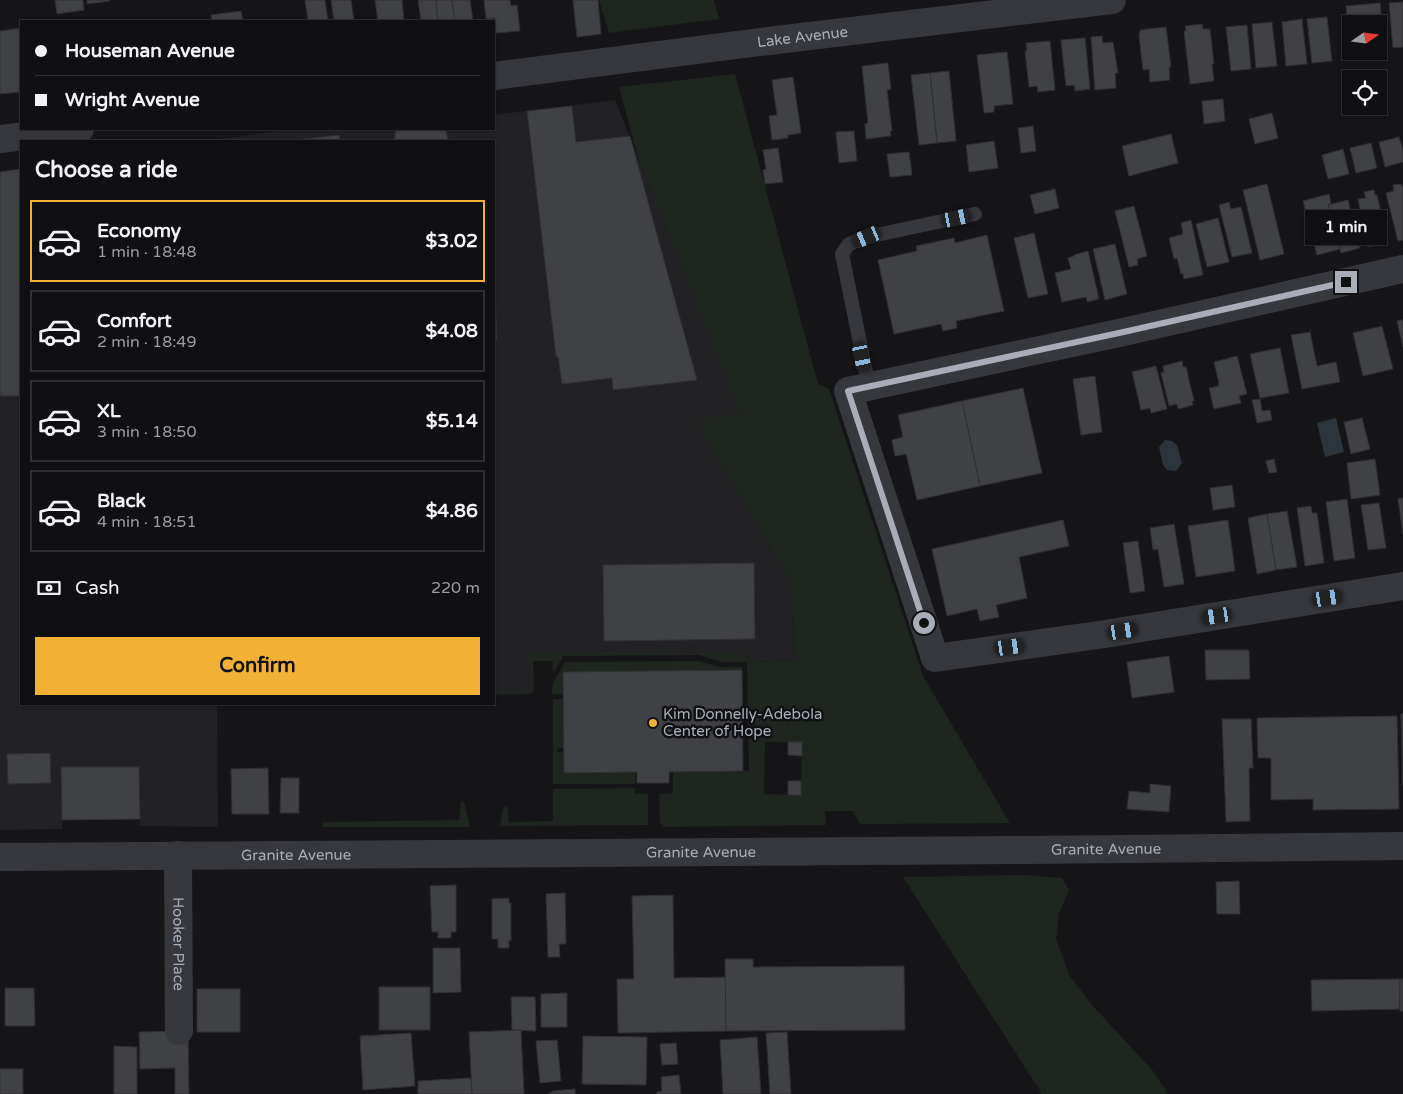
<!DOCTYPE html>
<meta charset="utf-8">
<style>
body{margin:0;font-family:"Varela Round",sans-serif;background:#19191b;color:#f1f3f6;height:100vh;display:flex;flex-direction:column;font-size:19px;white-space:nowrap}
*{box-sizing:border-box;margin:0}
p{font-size:16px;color:#9c9d9f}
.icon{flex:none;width:28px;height:28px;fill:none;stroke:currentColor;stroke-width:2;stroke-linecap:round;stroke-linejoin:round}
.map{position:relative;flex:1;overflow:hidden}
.details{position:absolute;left:20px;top:140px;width:475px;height:565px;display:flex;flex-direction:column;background:#101012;border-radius:0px;box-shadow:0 1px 4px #0004,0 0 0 1px #303032}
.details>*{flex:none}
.top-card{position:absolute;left:20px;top:20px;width:475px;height:110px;border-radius:0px;box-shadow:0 1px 4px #0004,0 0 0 1px #303032;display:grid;align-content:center;height:110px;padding:0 15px;background:#101012}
.needle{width:32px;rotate:76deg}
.controls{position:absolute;left:1342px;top:15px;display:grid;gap:10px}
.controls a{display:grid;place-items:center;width:45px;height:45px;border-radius:0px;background:#101012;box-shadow:0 1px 4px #0004,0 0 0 1px #303032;font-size:25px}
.end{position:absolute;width:22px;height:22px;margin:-11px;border:6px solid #a8adb8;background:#111;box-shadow:0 0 0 2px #111}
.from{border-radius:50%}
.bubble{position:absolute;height:35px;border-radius:0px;background:#101012;box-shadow:0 1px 4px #0004,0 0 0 1px #303032;font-size:16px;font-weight:700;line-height:35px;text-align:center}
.car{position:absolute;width:15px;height:30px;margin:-15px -8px;border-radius:6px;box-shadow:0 0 4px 1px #0007;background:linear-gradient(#222 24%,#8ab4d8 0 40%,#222 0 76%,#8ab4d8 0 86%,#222 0)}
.top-card b{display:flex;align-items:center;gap:18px;height:48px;font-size:19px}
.top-card b+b{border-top:1px solid #303032}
.top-card i{width:12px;height:12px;background:#f1f3f6}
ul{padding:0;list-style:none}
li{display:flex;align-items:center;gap:15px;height:82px;margin:0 10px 8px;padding:0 5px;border:2px solid #303032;border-radius:0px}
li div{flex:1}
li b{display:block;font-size:19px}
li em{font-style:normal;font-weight:700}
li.selected{border-color:#f2b134}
li>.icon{width:45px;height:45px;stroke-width:1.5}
h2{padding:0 15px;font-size:22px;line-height:60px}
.pay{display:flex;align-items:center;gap:12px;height:55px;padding:0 15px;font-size:19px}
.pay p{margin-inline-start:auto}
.primary-button{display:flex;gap:10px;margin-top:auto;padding:10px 15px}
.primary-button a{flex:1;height:58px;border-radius:0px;background:#f2b134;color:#111;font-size:20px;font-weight:700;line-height:58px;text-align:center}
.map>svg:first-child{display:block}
.built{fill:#222225}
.green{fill:#1e261f;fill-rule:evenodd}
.water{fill:#2c353c}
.building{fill:#404145;stroke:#303034}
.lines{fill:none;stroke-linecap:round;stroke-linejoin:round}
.lane{stroke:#37383d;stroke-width:14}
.street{stroke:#37383d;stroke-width:28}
.route{stroke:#a8adb8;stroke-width:6}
.poi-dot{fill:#f2b134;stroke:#111113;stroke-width:2}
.labels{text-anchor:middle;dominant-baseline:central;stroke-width:5;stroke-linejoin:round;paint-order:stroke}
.street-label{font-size:15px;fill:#a8adb8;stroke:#111113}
.poi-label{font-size:15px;fill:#a8adb8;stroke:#111113;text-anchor:start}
</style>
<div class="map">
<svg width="1403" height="1094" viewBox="0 0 1403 1094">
<rect width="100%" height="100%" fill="#161618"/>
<!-- built -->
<g class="built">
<polygon points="615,100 741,413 696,421 789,579 796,660 752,662 740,653 530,653 531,689 494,690 494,141 206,141 292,129 494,129 494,115"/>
<polygon points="21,169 21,704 217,704 218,827 140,826 140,819 62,820 62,829 0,830 0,172"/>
</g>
<!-- green -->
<g class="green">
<polygon points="599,0 714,0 719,19 609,33"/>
<path d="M735,74L818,384L829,389L923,676L1010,823L860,824L853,811H825L826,825L663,827V824H660L659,794L673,793V772L749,771L747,662H721L700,655L563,656L553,674L552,661H533L534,690L531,694L494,695V690L530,689V653H740L752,662L796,660L789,579L695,420L740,413L638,157L619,87ZM765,742H802L801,795L764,794Z"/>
<polygon points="699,661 720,667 742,667 742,670 563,672 563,694 552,694 553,683 565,662"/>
<polygon points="553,699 563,699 564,748 558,748 557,752 564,752 564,773 635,772 635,784 553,784"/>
<polygon points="635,788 635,794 648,794 648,825 500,826 503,809 506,806 508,809 509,822 553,821 553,789"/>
<polygon points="461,801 464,802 470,827 323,827 323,822 459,820"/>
<polygon points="1024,875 1062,878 1069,890 1059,913 1056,939 1069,975 1092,1005 1154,1072 1168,1094 1042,1094 903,877"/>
</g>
<!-- water -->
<g class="water">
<polygon points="1336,418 1344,452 1325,457 1317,423"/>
<polygon points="1165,440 1172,441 1177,445 1182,463 1176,471 1167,470 1163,465 1159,447"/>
</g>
<!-- building -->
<g class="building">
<polygon points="55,0 83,0 84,10 57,14"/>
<polygon points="87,0 110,0 110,1 87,4"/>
<polygon points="305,0 325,0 328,21 308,21"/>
<polygon points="331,0 351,0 354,21 334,21"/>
<polygon points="375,0 402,0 404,21 378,21"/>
<polygon points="418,0 436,0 438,21 421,21"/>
<polygon points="436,0 452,0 455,21 438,21"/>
<polygon points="452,0 470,0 473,21 455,21"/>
<polygon points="484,0 510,0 511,6 517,5 520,31 496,33 495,18 486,19"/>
<polygon points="573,0 598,0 601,34 577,37"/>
<polygon points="1403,2 1403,47 1393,48 1389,3"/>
<polygon points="1380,3 1386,54 1352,58 1351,51 1379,51 1379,24 1351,24 1351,51 1346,6"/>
<polygon points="241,11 243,21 212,21 211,15"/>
<polygon points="1327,17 1332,61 1312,63 1307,19"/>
<polygon points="1302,19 1307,64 1286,66 1282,22"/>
<polygon points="1272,22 1277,66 1256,68 1252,24"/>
<polygon points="1202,24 1203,29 1210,29 1214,64 1212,64 1214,81 1190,84 1184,31 1186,31 1185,26"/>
<polygon points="1247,25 1251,69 1231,71 1226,27"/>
<polygon points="1166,27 1171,67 1169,67 1170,80 1150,82 1149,69 1143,70 1139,36 1140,30"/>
<polygon points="21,28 21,92 0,94 0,31"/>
<polygon points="1102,36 1103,43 1113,42 1118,73 1115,73 1116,88 1095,90 1091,37"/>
<polygon points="1085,38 1090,89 1075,91 1075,85 1066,86 1061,40"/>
<polygon points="1050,41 1055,90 1038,92 1037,86 1029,87 1025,51 1027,51 1026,43"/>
<polygon points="1007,52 1013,104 994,106 994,112 984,113 977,55"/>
<polygon points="888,63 891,89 887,90 892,131 890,131 891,136 866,139 865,124 868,123 862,66"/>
<polygon points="949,71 956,141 937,143 930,73"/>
<polygon points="930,73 937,143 919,145 911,75"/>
<polygon points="793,77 801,133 788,135 788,138 772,140 769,116 777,115 772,80"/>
<polygon points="1223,99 1225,121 1204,124 1202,101"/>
<polygon points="572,106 576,142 630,136 697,380 613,390 612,378 562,384 558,357 556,357 527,111"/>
<polygon points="1272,113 1278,138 1255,144 1249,119"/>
<polygon points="1033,126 1036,151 1021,153 1018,128"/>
<polygon points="395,129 446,129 448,141 395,141"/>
<polygon points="854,131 857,161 839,163 836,132"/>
<polygon points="1171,134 1178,163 1129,176 1122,146"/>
<polygon points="339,135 340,141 287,141"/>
<polygon points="1399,137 1403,150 1403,162 1385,167 1379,142"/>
<polygon points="994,141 998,168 969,172 966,145"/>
<polygon points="1371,143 1377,168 1356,173 1350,148"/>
<polygon points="778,148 783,182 765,184 763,170 766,169 763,150"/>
<polygon points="1343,149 1349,174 1328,179 1322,155"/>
<polygon points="909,152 912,175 890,177 887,154"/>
<polygon points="21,169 21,396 0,396 0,172"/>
<polygon points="1267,184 1284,254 1260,260 1243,190"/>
<polygon points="1401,184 1403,188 1403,240 1398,241 1386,193 1394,191 1393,185"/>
<polygon points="1055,189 1059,208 1035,214 1030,195"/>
<polygon points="1374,190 1375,195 1377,195 1388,243 1368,247 1358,199 1366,198 1364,192"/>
<polygon points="1329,194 1331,204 1328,205 1340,249 1317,255 1303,201"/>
<polygon points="1348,200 1360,248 1341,253 1328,205"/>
<polygon points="1229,202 1231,209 1241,207 1252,253 1232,257 1219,205"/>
<polygon points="1134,206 1147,256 1137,259 1138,265 1129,267 1115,211"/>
<polygon points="1218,218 1229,262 1207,267 1196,224"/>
<polygon points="1191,220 1203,275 1184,279 1183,273 1181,274 1177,258 1174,259 1169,238 1183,234 1181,223"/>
<polygon points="1034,233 1048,294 1028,298 1014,238"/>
<polygon points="987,235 1004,311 956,321 957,328 943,331 941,324 894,334 878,260 917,251 916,246 954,238 955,243"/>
<polygon points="1115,244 1127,294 1105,300 1093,249"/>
<polygon points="1088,251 1099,299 1087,302 1086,297 1062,302 1055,273 1071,269 1068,258 1074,256 1074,255"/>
<polygon points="494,293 495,293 497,340 494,341"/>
<polygon points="1403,320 1403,347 1397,321"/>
<polygon points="1382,326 1393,369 1363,376 1353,333"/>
<polygon points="1310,332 1317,366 1336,362 1340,382 1302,389 1291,335"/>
<polygon points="1280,348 1289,393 1260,398 1250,354"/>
<polygon points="1237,356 1247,394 1239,396 1241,403 1214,409 1209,388 1219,386 1218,383 1219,383 1214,362"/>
<polygon points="1182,361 1183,367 1186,367 1194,401 1192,401 1193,405 1178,409 1177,404 1169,406 1161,373 1164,372 1163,366"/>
<polygon points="1156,366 1167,409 1151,413 1150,408 1141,410 1132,372"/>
<polygon points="1095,376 1102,432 1081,435 1073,379"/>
<polygon points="1023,388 1042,473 980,486 962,401"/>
<polygon points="1260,399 1262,411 1270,410 1272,420 1257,423 1252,400"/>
<polygon points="962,401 980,486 917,500 906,454 895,456 892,440 903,437 898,415"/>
<polygon points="1362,418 1370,449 1351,454 1344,422"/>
<polygon points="1274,459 1277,472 1269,473 1266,461"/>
<polygon points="1375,459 1380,495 1351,499 1347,463"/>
<polygon points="1232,485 1235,507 1213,510 1210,488"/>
<polygon points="1403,498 1403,534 1398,499"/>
<polygon points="1347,499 1355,558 1334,561 1326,502"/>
<polygon points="1379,503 1386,548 1368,550 1361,505"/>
<polygon points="1311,506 1312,513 1317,513 1324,563 1305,566 1297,508"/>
<polygon points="1287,511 1297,567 1276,570 1267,514"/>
<polygon points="1267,514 1276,570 1257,574 1248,518"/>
<polygon points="1063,520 1069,546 1019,557 1027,598 996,605 999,617 980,621 977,609 947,616 932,549"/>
<polygon points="1228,520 1235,571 1196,577 1188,526"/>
<polygon points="1174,524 1184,584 1164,587 1158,549 1153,550 1150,528"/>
<polygon points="1138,541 1145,591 1130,593 1123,543"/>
<polygon points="754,563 755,639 604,641 603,565"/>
<polygon points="1205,650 1249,650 1250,679 1206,680"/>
<polygon points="1169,656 1174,692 1132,698 1127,662"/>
<polygon points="742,670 743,771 669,772 669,783 637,783 637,772 564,773 563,672"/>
<polygon points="1401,714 1403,714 1403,786"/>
<polygon points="1397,716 1399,809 1313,810 1313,799 1271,800 1271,758 1258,758 1257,718"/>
<polygon points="1222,719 1251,719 1253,768 1249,768 1250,821 1226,822"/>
<polygon points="788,742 802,742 802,756 788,755"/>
<polygon points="50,753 51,783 8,784 7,754"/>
<polygon points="61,767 139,767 140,819 62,820"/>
<polygon points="268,768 269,814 232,814 231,769"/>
<polygon points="281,778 299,778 299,813 280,813"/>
<rect x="788" y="781" width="13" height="14"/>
<polygon points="1150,784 1171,786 1169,812 1127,809 1129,791 1150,793"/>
<polygon points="1239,881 1240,914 1217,914 1216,882"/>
<polygon points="456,885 456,932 451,932 451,938 438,938 438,932 432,932 430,886"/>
<polygon points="565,893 566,944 559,944 560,957 548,957 546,894"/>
<polygon points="673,895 674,978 726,977 726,1031 618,1033 617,979 634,979 632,896"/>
<polygon points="509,898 509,903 511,903 511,941 509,940 509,948 498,948 498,939 492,939 492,899"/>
<polygon points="433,948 460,948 461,992 433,993"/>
<polygon points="725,959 753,959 753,967 904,966 905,1030 726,1031"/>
<rect x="1400" y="979" width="3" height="32"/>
<polygon points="1400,979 1399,1009 1312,1011 1311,980"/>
<rect x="379" y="987" width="51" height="43"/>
<polygon points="5,988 34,988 35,1026 5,1026"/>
<rect x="197" y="989" width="43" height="43"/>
<polygon points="567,993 567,1027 541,1027 541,994"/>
<polygon points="511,997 535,997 536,1031 512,1030"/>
<polygon points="521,1030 524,1094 472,1094 469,1032"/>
<polygon points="188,1031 189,1094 175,1094 175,1068 140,1069 139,1032"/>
<polygon points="787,1032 791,1094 770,1094 766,1033"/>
<polygon points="411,1033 415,1086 363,1090 360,1036"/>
<polygon points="583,1036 647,1037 646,1085 582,1084"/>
<polygon points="757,1037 761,1094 723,1094 720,1040"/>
<polygon points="557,1040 561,1081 540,1083 536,1041"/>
<polygon points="676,1043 678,1064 662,1065 660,1044"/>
<polygon points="114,1046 137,1047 137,1094 114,1094"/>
<rect x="0" y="1069" width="23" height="25"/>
<polygon points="679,1075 681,1094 657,1094 657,1092 662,1091 661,1077"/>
<polygon points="471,1078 472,1094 418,1094 418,1081"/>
<polygon points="575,1089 575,1094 549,1094 553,1091"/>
</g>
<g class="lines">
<!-- lane -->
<polyline class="lane" points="869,387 842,254 849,244 867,237 975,214"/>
<!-- street -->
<g class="street">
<path id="s1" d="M494,76L768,41L1112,0"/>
<polyline points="0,139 80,129"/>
<polyline points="1403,269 1119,333 848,391 935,658 1105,634 1403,586"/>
<path id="s2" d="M178,855L179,1031"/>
<path id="s3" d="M0,857L1026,850L1403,846"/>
</g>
</g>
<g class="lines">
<!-- route -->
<polyline class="route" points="924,623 848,391 1119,333 1346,282"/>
</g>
<!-- markers -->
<circle class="poi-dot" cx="653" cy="723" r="5"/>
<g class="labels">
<!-- street labels -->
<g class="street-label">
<text stroke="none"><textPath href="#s1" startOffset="311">Lake Avenue</textPath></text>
<text stroke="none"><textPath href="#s3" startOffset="1106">Granite Avenue</textPath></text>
<text stroke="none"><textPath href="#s3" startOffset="701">Granite Avenue</textPath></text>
<text stroke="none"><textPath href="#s3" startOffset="296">Granite Avenue</textPath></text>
<text stroke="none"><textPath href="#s2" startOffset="89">Hooker Place</textPath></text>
</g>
<!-- poi labels -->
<g class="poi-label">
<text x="663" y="714">Kim Donnelly-Adebola<tspan x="663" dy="17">Center of Hope</tspan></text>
</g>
</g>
</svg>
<div class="controls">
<a><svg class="needle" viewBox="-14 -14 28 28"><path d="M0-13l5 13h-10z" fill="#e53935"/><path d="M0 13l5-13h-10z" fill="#9c9d9f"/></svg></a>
<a><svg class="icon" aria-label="locate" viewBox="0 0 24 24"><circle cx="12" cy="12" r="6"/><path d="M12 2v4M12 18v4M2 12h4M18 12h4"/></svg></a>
</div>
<i class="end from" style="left:924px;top:623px"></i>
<i class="end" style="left:1346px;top:282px"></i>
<div class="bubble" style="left:1305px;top:210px;width:82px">1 min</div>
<i class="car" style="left:957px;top:218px;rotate:78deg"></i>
<i class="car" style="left:867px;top:237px;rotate:247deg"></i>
<i class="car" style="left:862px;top:357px;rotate:168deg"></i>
<i class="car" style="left:1328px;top:598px;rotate:81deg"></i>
<i class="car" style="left:1217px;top:616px;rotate:261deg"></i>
<i class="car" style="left:1123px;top:631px;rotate:81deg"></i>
<i class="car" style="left:1010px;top:647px;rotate:82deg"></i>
<div class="top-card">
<b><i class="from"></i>Houseman Avenue</b>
<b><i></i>Wright Avenue</b>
</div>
<section class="details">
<h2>Choose a ride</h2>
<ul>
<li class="selected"><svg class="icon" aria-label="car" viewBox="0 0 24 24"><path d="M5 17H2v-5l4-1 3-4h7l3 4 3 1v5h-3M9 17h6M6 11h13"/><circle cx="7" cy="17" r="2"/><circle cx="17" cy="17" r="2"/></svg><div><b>Economy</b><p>1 min · 18:48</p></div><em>$3.02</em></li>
<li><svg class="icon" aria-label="car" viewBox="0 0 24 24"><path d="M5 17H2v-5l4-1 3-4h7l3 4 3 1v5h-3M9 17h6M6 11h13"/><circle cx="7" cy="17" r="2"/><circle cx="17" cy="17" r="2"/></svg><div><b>Comfort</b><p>2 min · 18:49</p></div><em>$4.08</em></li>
<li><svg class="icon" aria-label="car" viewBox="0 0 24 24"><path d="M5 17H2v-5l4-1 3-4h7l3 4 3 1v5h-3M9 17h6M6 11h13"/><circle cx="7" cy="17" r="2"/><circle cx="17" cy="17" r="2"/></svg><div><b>XL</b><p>3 min · 18:50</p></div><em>$5.14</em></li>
<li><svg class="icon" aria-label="car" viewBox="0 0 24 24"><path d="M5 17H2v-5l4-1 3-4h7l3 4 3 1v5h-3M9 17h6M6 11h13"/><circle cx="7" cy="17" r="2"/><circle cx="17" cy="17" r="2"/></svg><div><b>Black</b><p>4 min · 18:51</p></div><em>$4.86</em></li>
</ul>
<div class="pay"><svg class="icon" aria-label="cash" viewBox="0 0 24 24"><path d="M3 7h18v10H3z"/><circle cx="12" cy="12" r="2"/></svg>Cash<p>220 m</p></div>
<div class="primary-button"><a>Confirm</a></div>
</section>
</div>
